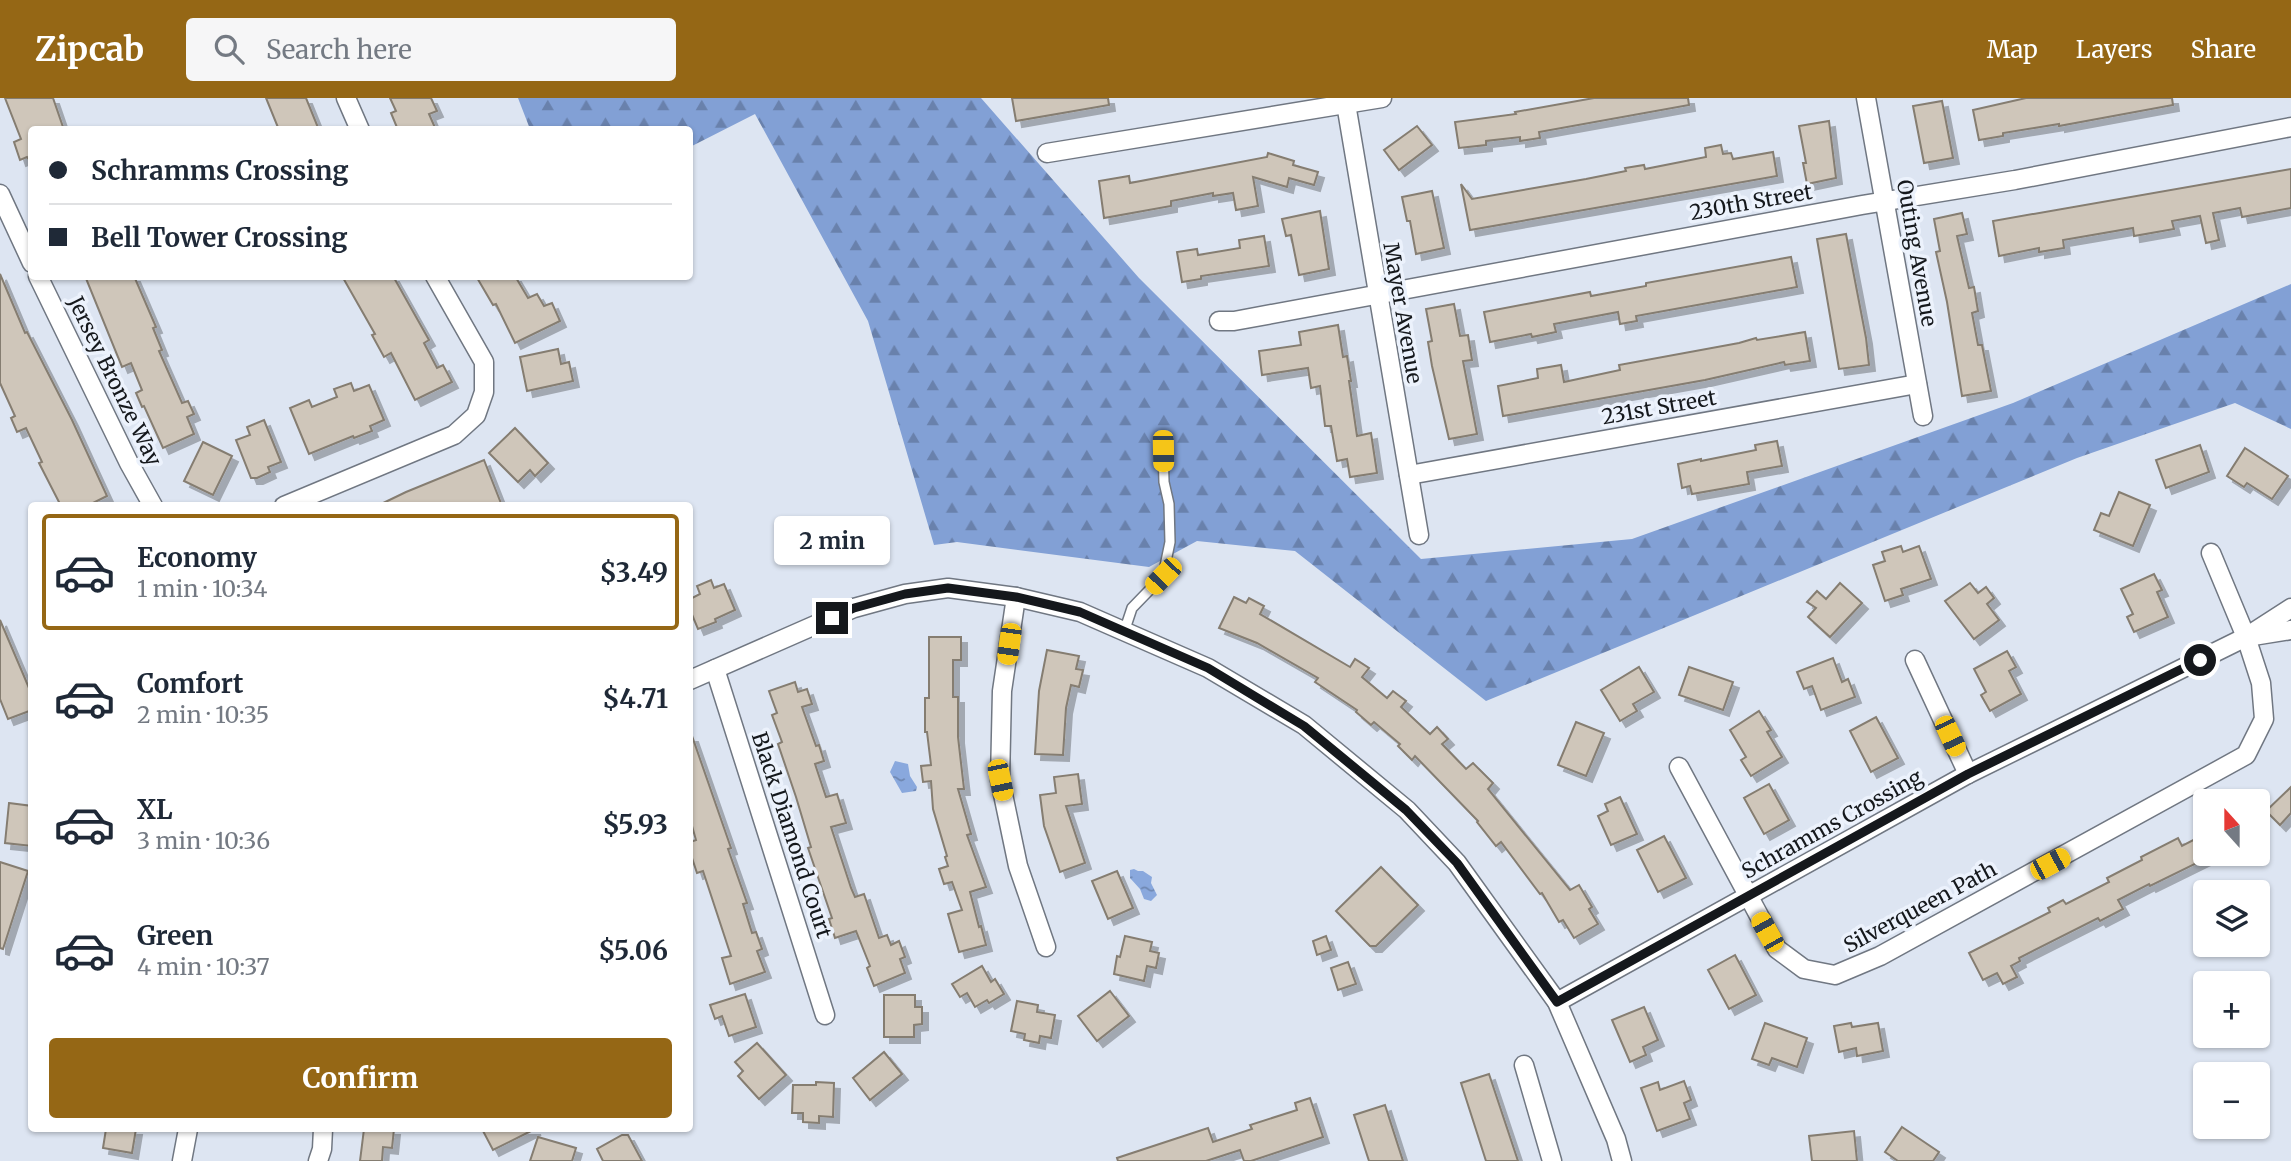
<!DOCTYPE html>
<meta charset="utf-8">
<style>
body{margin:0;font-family:Merriweather,serif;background:#f6f6f7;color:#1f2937;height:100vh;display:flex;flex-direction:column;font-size:26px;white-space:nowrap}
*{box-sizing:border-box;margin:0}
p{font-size:23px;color:#747a83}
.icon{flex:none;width:38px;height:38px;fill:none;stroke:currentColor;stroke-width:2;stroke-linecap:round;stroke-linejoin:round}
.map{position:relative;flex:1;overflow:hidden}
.side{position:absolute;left:28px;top:404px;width:665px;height:630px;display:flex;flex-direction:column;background:#fff;border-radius:7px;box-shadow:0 2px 5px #0004}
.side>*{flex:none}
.top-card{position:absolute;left:28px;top:28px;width:665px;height:154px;border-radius:7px;box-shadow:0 2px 5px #0004;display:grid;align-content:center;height:154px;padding:0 21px;background:#fff}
.needle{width:46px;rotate:339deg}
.buttons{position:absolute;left:2193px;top:691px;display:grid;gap:14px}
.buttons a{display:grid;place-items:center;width:77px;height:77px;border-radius:7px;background:#fff;box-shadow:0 2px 5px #0004;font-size:35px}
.end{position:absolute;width:32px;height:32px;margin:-16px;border:9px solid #15181c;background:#fff;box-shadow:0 0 0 4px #fff}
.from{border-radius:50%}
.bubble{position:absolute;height:49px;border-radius:7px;background:#fff;box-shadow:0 2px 5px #0004;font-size:23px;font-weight:700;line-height:49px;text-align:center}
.car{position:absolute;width:21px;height:42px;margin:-21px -10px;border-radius:9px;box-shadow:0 0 5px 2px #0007;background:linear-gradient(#f5c518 24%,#345 0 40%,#f5c518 0 76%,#345 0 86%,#f5c518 0)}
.top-card b{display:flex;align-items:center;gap:24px;height:66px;font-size:26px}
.top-card b+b{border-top:2px solid #e0e1e3}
.top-card i{width:18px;height:18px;background:#1f2937}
ul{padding:12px 0 0;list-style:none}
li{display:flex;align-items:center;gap:21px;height:116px;margin:0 14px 10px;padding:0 7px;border:4px solid transparent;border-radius:7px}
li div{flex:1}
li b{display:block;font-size:26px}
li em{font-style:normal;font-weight:700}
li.on{border-color:#956715}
li>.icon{width:63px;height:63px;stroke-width:1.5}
.button{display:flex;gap:14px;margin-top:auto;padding:14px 21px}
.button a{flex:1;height:80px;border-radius:7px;background:#956715;color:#fff;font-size:28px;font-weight:700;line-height:80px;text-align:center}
header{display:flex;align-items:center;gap:42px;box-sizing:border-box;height:98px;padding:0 35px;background:#956715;color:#fff}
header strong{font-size:33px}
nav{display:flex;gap:38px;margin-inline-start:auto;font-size:24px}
.search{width:490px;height:63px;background:#f6f6f7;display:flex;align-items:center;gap:18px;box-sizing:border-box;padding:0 24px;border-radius:7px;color:#747a83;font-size:26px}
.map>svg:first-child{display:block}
.forest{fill:url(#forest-firs)}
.water{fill:url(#water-ripples)}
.building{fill:#cfc6ba;stroke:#857d71;stroke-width:2;filter:url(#shadow)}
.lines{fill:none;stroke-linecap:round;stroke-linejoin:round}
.service-casing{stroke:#707782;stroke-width:12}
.minor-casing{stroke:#707782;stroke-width:21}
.service{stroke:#fff;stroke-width:9}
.minor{stroke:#fff;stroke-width:18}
.route{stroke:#15181c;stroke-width:9}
.labels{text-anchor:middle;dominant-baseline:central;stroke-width:7;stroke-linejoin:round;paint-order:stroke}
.street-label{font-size:21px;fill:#15181c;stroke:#ecf2fc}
</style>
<header>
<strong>Zipcab</strong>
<div class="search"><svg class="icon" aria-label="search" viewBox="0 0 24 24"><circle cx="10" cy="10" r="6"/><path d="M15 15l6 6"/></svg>Search here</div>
<nav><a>Map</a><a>Layers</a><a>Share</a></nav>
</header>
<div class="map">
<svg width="2291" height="1063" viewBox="0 0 2291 1063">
<defs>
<pattern id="forest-firs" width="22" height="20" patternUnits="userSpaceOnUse" patternTransform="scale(1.75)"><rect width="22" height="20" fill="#82a0d5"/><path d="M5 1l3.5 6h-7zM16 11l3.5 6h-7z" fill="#6981ac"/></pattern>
<pattern id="water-ripples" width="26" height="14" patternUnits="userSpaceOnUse" patternTransform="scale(1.75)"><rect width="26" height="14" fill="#89a8dd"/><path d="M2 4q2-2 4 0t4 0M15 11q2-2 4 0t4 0" fill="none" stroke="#6f88b2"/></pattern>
<filter id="shadow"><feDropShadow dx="6" dy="6" stdDeviation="0" flood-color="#0004"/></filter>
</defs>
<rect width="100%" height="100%" fill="#dde5f2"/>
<!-- forest -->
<polygon class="forest" points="518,0 981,0 1139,180 1421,461 1632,441 2013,305 2291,186 2291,331 2235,305 2077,360 1486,603 1295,453 1197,443 1149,469 957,444 934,447 868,223 755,16 690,49 690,32 530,31"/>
<!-- water -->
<g class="water">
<polygon points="895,663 908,666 910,678 917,689 916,693 902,695 890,674"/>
<polygon points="1134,771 1138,773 1143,773 1152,779 1151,785 1157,797 1151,803 1144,801 1140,791 1130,780 1130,772"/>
</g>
<!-- building -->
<g class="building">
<polygon points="5,0 53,0 64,32 32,32 32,66 27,59 20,62 14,44 21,41"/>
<polygon points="266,0 306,0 319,32 279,32"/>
<polygon points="390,0 431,0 437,13 429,16 436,32 398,32 391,15 396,13"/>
<polygon points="1012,0 1108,0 1109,7 1016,23"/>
<polygon points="1594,0 1688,0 1689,7 1539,34 1540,40 1520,43 1520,39 1486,43 1486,47 1459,50 1455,24 1516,16 1515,14"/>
<polygon points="2026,0 2172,0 2173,7 2059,28 2059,26 2003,35 2003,38 1979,42 1973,12"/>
<polygon points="1942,3 1953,60 1924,65 1913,8"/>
<polygon points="1829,23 1836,80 1807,86 1803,65 1806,65 1799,28"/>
<polygon points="1417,28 1432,47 1399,72 1384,52"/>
<polygon points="1721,47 1723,56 1731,55 1733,61 1773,54 1777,78 1470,132 1461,86 1472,101 1586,81 1626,73 1625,70 1644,67 1645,71 1706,59 1705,50"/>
<polygon points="1268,55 1294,63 1293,67 1318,74 1314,87 1289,80 1287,89 1253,79 1258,108 1236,112 1233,95 1213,98 1213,95 1171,103 1171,108 1104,120 1099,83 1129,78 1130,85 1267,59"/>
<polygon points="2291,71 2291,110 2242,119 2240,110 2213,115 2219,142 2206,145 2200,118 2172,123 2174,131 2134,138 2133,130 2063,142 2064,150 2039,154 2039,150 1999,158 1993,123"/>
<polygon points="1432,93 1444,150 1416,156 1410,123 1407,123 1402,99"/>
<polygon points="1320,113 1329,171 1299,177 1291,137 1286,138 1282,121"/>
<polygon points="1962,115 1967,136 1957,138 1969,190 1974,189 1978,213 1972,215 1978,247 1982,247 1991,293 1962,298 1947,204 1936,154 1940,153 1934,121"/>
<polygon points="1846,136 1866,240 1869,267 1839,271 1817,141"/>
<polygon points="1264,138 1269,168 1201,178 1201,181 1182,184 1177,154 1197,151 1198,157 1240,150 1239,142"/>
<polygon points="1791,159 1797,189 1636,218 1637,223 1620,226 1618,214 1554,226 1556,234 1532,239 1531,236 1490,244 1484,214 1590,194 1591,198 1646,188 1646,185"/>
<polygon points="0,176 25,235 27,234 72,322 107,398 87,408 61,408 39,365 42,364 26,330 17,334 11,320 15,318 0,285"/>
<polygon points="85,178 134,178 156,229 153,230 162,252 159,253 182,305 188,303 194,316 187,319 194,336 163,350 144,308 142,309 136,295 142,292 131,265 122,269"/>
<polygon points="342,178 393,178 429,242 424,245 437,270 443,267 452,284 415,302 391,255 384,259 372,237 375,236"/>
<polygon points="476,178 515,178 528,200 537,196 544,208 552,205 560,223 515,245 496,206 493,207"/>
<polygon points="1454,206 1460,238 1468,237 1472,262 1463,263 1477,336 1449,341 1432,268 1428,244 1432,243 1426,211"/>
<polygon points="1338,227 1343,259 1347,258 1351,283 1349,283 1357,338 1371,335 1377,375 1350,379 1347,361 1337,363 1331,328 1325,328 1320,288 1311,290 1308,270 1262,277 1259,253 1301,247 1299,234"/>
<polygon points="1805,234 1810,263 1785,267 1784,264 1705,282 1503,318 1498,288 1538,280 1537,271 1561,267 1564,284 1620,272 1619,267 1739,245 1756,240 1757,242"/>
<polygon points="558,251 561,266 569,264 573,283 527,293 520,259"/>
<polygon points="351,285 354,293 369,287 384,322 370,328 372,333 354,340 353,338 309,356 290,310 309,302 312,309 337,299 334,291"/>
<polygon points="264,322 281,364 268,369 270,374 257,380 251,380 236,342 250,337 247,329"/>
<polygon points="515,330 548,365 535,378 530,372 518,384 489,355"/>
<polygon points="1777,343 1782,368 1747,374 1749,386 1692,396 1690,388 1682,390 1678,366 1701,361 1701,363 1756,352 1755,347"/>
<polygon points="203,344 232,358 213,397 184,383"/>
<polygon points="2200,347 2209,374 2166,390 2156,362"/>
<polygon points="2245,350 2288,378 2272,401 2247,385 2244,389 2227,378"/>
<polygon points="484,362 502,408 377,408 406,394"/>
<polygon points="2119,394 2150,407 2133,448 2094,432 2101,415 2109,418"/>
<polygon points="1901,448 1903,454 1919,448 1931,481 1901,491 1903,497 1885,503 1873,467 1885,463 1882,454"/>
<polygon points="2154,476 2162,492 2157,494 2168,519 2134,534 2127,519 2133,516 2121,491"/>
<polygon points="711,482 714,490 724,486 735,512 715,521 716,524 698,531 690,512 690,501 700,496 697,488"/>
<polygon points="1840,485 1862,505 1830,539 1808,519 1816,510 1807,504 1817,493 1826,501"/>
<polygon points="1970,485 1978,495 1986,489 1994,500 1987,506 1999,522 1974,541 1945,503"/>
<polygon points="1234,499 1246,505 1249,500 1264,508 1260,516 1350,569 1355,561 1369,570 1362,579 1387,600 1393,593 1406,603 1401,609 1430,636 1437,629 1448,641 1442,646 1466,671 1473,665 1493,685 1488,691 1570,792 1579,787 1592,809 1589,811 1598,826 1574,840 1563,822 1559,824 1542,795 1540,796 1501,744 1496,748 1477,724 1478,723 1415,658 1412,662 1398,648 1400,646 1374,624 1371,627 1356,614 1357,612 1315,584 1318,580 1257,545 1219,530"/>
<polygon points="0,522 32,597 32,612 8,621 0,601"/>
<polygon points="929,539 961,539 961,562 953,562 953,599 958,599 958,639 964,691 958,691 971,736 967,737 986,789 970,794 979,829 981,828 986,847 959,854 948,816 962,812 952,784 944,786 939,771 948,768 945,759 947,758 933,711 931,683 923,684 921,668 931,667 927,634 925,634 925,600 929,600"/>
<polygon points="1047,552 1079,558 1076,571 1083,572 1079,589 1071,587 1066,610 1063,657 1035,656 1039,593"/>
<polygon points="2007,553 2016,569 2009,573 2021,596 1990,613 1981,597 1986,594 1974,571"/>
<polygon points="1833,560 1842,584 1848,581 1855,599 1821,612 1812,588 1804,591 1797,574"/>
<polygon points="1639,569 1654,594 1633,606 1637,613 1620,623 1601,592"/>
<polygon points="1689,569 1733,584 1723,612 1679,597"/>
<polygon points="795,584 798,594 807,591 812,606 802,609 816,648 819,647 824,663 815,666 826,699 837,696 846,725 831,729 851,790 855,799 864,796 879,840 887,837 891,847 899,843 905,859 900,861 905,875 874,888 867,870 870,868 856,833 835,840 829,821 832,820 808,750 811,749 796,699 778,646 782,644 772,617 777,615 769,593"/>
<polygon points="1759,613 1771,632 1767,634 1782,659 1751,678 1741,662 1746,659 1730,632"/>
<polygon points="1876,619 1898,660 1871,674 1850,633"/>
<polygon points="1576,624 1604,635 1586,678 1558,667"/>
<polygon points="690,638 692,638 731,750 728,751 747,805 743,806 752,835 756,834 762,851 757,853 765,874 730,886 722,860 731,858 703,773 697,775 690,754 690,744 696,742 690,721"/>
<polygon points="1078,676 1082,706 1066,708 1085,765 1060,774 1044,728 1040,697 1056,695 1054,679"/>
<polygon points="1769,686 1789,722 1764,736 1744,700"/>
<polygon points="2291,689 2291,715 2280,727 2266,713"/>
<polygon points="1620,699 1637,736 1611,747 1598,718 1608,713 1605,706"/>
<polygon points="9,705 32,708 32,748 5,745"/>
<polygon points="2205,736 2205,761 2150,788 2149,786 2118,802 2123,811 2100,823 2098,820 2019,860 2020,863 2011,868 2017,879 2003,886 1997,875 1983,882 1969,855 2050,814 2048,810 2063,802 2066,806 2109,784 2107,780 2142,762 2141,759 2178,740 2182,748"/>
<polygon points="1664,738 1686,780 1658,794 1637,752"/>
<polygon points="0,764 28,773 3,851 0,850"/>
<polygon points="1381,769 1418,807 1376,848 1370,848 1336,813"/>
<polygon points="1117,773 1133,810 1108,821 1092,783"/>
<polygon points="1125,838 1152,844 1150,853 1159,855 1156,870 1147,868 1144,883 1114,876 1117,858 1120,859"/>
<polygon points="1326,838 1331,852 1317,857 1313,843"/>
<polygon points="1735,857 1756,897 1729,911 1708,872"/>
<polygon points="1348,864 1356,886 1338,892 1331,870"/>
<polygon points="982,868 991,884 995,881 1004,896 989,905 987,902 975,909 967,895 960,899 952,886"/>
<polygon points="1110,893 1129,918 1097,943 1078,918"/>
<polygon points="745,896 756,929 729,938 722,918 715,921 710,907"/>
<polygon points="884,897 915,897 915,909 922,909 922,926 914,927 914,939 884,939"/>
<polygon points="1017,903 1038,907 1037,914 1055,917 1051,940 1040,938 1039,945 1024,942 1025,936 1011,933"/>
<polygon points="1644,909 1658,942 1643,949 1646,957 1630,964 1612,922"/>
<polygon points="1765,925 1807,940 1797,969 1772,960 1769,967 1752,961"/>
<polygon points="1851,925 1852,929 1878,925 1883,953 1857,958 1856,950 1839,954 1834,928"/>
<polygon points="757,945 786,977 759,1001 738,978 743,973 735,964"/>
<polygon points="884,954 902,976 870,1002 853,980"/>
<polygon points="1489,976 1518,1063 1486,1063 1461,985"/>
<polygon points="1684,983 1691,1002 1684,1005 1690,1021 1657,1033 1641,990 1658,984 1660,992"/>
<polygon points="816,984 834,985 833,1019 819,1018 819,1025 803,1024 803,1015 792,1015 793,987 816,987"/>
<polygon points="1310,1000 1323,1039 1251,1063 1244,1063 1240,1052 1206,1063 1118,1063 1117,1060 1208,1030 1213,1044 1252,1031 1250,1027 1297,1012 1295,1005"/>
<polygon points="1385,1007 1403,1063 1369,1063 1354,1017"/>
<polygon points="1902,1029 1939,1054 1933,1063 1898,1063 1885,1054"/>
<polygon points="106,1031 136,1031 132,1055 103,1050"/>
<polygon points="364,1031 394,1031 392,1050 383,1049 382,1063 360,1063"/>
<polygon points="482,1031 535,1031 493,1052"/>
<polygon points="1854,1033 1857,1063 1812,1063 1809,1038"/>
<polygon points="622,1037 628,1037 642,1063 603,1063 597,1051"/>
<polygon points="538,1039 576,1050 572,1063 530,1063"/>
</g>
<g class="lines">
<defs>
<polyline id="service" points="1124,534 1132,510 1163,478 1170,444 1169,406 1164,384 1163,353"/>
<g id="minor">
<polyline points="346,0 360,32"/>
<polyline points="1345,0 1419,437"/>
<polyline points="1866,0 1923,318"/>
<polyline points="1047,55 1382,0"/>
<polyline points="0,96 32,165"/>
<polyline points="38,178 129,365 153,408"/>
<polyline points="1219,223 1234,223 1862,107 2015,82 2291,29"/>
<polyline points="1409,377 1917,286"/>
<polyline points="284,408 454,337 476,317 484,294 484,264 435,178"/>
<polyline points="1016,499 1002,593 1000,682 1018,768 1046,849"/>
<polyline points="2253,538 2291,532"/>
<polyline points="1915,562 1968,676"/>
<polyline points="715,571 825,917"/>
<polyline points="690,582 854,510 905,496 948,490 1016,499 1080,514 1208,570 1304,627 1407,712 1457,765 1557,904 1616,1041 1622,1063"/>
<polyline points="1679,669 1777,851 1804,871 1835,877 1880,858 2246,657 2264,621 2261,585 2246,539 2211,455"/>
<polyline points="1557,904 1968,676 2246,539 2291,510"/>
<polyline points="1524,967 1552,1063"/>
<polyline points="182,1063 188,1031"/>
<polyline points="318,1063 322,1051 323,1031"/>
</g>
</defs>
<!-- service casing -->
<use href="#service" class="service-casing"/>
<!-- minor casing -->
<use href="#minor" class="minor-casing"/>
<!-- service -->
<use href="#service" class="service"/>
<!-- minor -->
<use href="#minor" class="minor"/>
</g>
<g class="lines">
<!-- route -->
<polyline class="route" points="832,520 854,510 905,496 948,490 1016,499 1080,514 1208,570 1304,628 1406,712 1457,765 1557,904 1968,676 2200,562"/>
</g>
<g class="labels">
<!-- street labels -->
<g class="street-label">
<text transform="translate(1751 104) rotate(-10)">230th Street</text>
<text transform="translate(1917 155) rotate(80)">Outing Avenue</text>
<text transform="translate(1403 215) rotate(80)">Mayer Avenue</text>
<text transform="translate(115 283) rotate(64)">Jersey Bronze Way</text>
<text transform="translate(1659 309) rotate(-10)">231st Street</text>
<text transform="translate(1832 726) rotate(-29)">Schramms Crossing</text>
<text transform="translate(792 737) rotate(72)">Black Diamond Court</text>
<text transform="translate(1920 809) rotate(-28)">Silverqueen Path</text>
</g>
</g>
</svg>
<div class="buttons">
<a><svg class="needle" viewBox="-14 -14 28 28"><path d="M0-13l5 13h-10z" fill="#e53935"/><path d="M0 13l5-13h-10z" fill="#747a83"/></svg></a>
<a><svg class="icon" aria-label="layers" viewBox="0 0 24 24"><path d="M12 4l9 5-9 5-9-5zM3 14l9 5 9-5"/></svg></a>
<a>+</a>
<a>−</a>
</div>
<i class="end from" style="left:2200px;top:562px"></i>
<i class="end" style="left:832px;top:520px"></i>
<div class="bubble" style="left:774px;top:418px;width:116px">2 min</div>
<i class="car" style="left:1163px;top:353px;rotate:179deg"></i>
<i class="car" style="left:1163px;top:478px;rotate:224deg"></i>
<i class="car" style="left:1009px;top:546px;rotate:188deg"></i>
<i class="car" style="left:1950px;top:638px;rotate:155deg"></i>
<i class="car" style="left:1000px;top:682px;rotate:168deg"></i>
<i class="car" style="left:2050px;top:766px;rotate:62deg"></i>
<i class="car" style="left:1767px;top:834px;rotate:331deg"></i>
<div class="top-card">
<b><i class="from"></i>Schramms Crossing</b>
<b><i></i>Bell Tower Crossing</b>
</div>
<section class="side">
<ul>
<li class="on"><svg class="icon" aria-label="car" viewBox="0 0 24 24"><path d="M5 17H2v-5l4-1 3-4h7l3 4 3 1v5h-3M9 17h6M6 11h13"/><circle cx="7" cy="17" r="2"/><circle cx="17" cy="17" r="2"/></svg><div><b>Economy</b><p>1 min · 10:34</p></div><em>$3.49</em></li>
<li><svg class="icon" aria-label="car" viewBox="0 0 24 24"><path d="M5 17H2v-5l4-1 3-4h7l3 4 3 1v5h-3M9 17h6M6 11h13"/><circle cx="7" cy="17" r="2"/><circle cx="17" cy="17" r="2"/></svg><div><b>Comfort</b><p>2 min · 10:35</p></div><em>$4.71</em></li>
<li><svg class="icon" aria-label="car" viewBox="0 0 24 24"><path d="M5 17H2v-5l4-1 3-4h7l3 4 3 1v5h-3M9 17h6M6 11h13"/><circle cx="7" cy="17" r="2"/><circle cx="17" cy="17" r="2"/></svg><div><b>XL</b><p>3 min · 10:36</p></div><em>$5.93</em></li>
<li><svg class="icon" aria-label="car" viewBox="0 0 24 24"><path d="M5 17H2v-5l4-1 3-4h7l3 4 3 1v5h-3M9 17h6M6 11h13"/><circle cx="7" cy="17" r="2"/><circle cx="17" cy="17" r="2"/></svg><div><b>Green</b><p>4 min · 10:37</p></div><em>$5.06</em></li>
</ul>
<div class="button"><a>Confirm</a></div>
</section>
</div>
